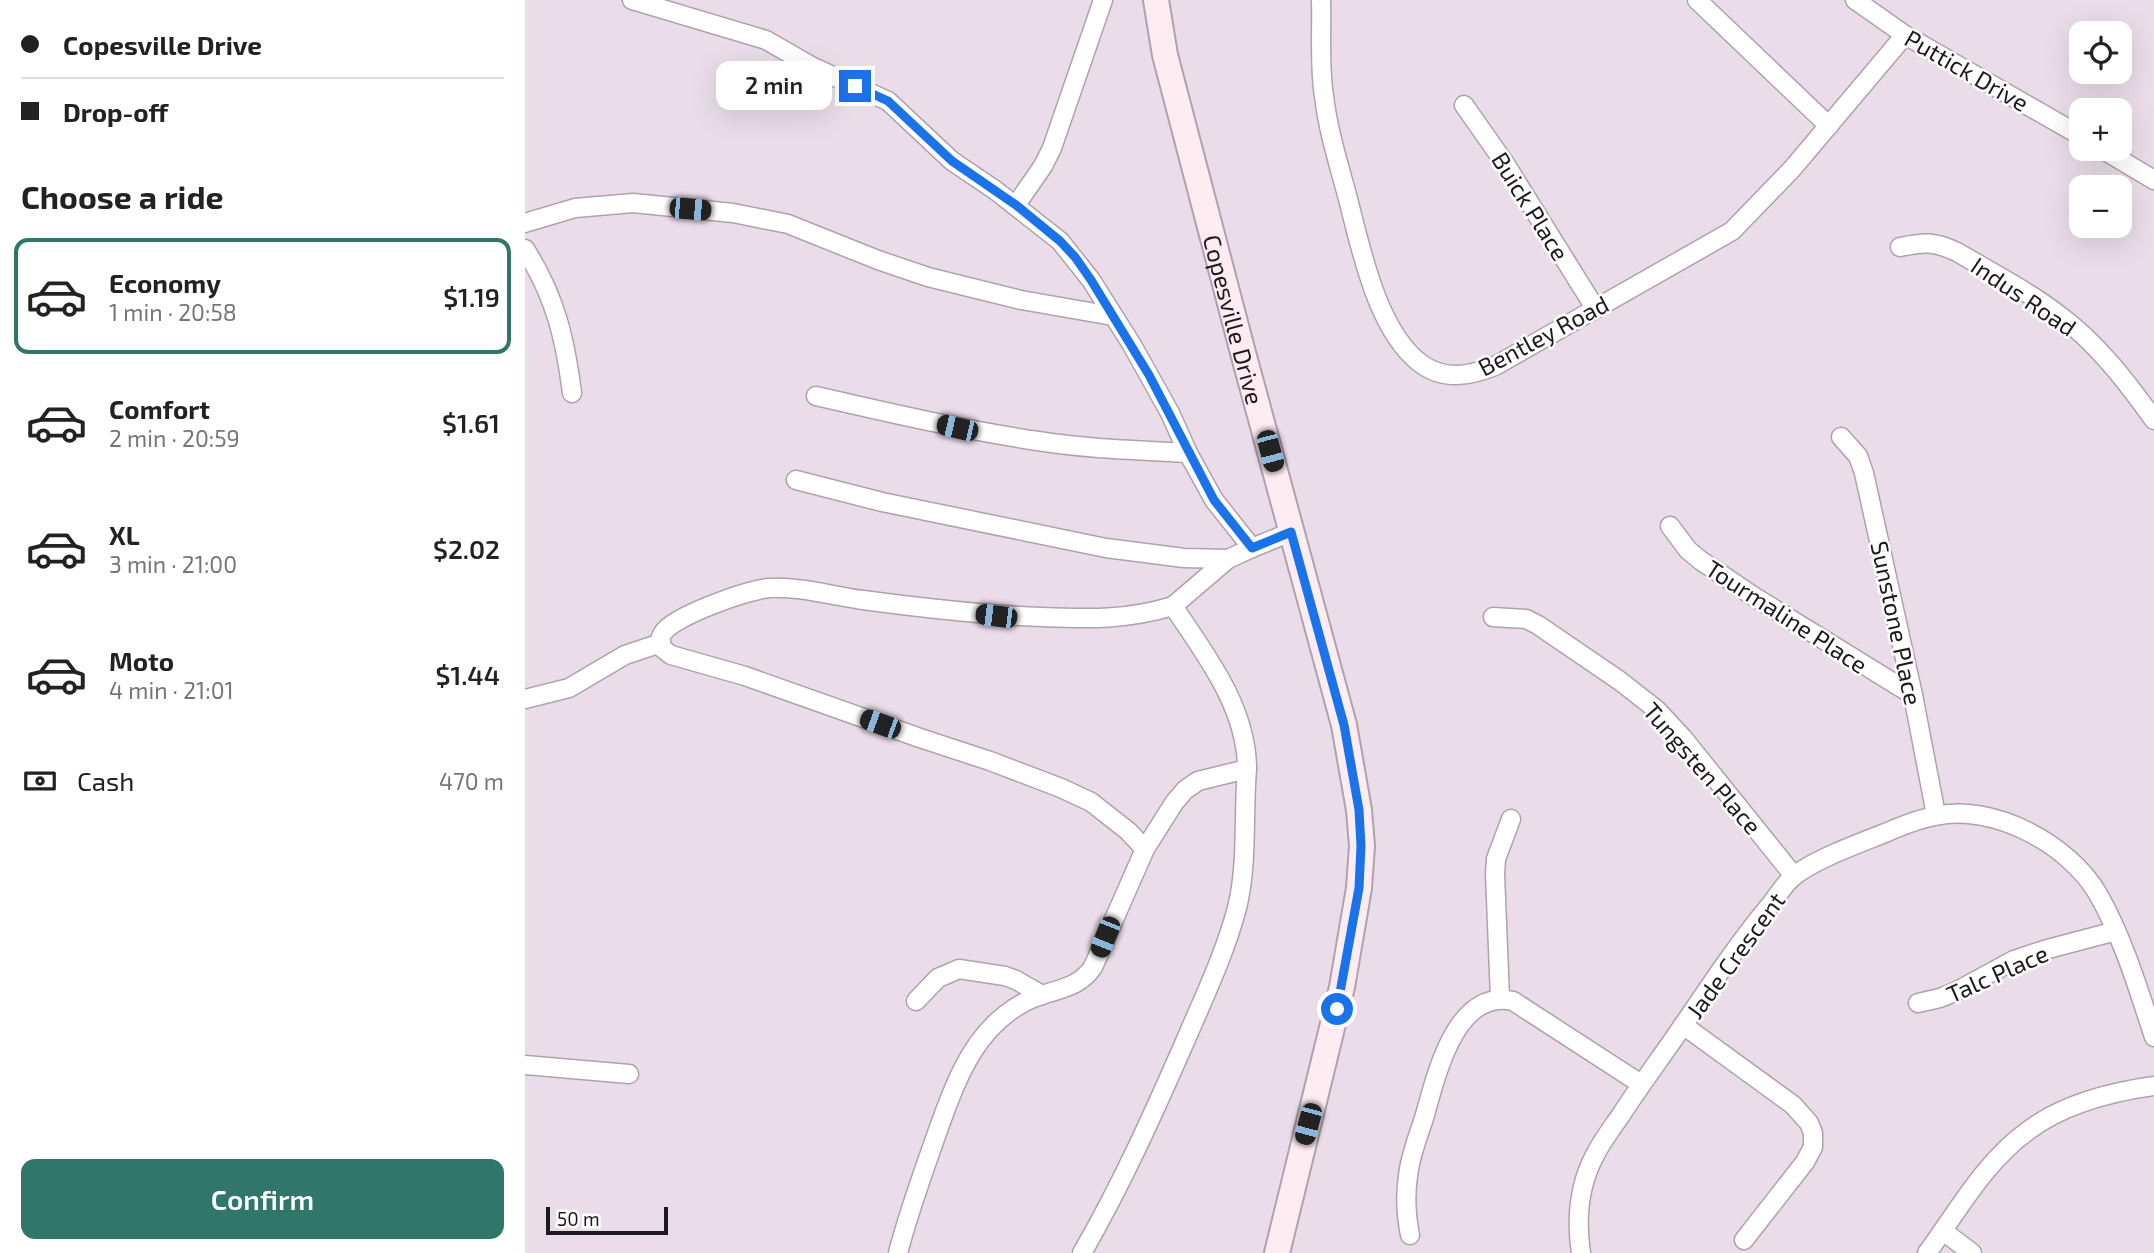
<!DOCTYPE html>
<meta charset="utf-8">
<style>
body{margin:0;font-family:"Exo 2",sans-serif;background:#f6f6f6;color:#222;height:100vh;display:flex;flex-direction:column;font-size:26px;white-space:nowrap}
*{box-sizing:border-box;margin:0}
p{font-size:23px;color:#767676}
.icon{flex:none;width:38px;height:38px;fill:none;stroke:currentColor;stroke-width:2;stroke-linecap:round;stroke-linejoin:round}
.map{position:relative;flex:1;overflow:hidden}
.sheet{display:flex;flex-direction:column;background:#fff;width:525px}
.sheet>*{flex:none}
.top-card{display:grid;align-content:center;height:154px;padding:0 21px;background:#fff}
.buttons{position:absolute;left:1544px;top:21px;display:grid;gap:14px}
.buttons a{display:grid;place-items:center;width:63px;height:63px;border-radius:14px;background:#fff;box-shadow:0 7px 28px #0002;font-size:35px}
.scale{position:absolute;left:21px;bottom:18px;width:122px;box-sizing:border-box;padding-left:7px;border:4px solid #1e191d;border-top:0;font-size:19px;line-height:24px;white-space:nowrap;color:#1e191d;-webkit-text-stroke:5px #fff;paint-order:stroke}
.end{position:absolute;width:32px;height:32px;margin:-16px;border:9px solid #1a73e8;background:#fff;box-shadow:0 0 0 4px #fff}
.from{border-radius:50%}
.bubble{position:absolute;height:49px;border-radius:14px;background:#fff;box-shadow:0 7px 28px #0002;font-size:23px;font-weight:600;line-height:49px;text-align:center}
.car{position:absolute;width:21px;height:42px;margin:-21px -10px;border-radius:9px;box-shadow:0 0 5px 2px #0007;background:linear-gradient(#222 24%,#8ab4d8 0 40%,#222 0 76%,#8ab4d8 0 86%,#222 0)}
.top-card b{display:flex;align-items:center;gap:24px;height:66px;font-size:26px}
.top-card b+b{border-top:2px solid #e0e0e0}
.top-card i{width:18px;height:18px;background:#222}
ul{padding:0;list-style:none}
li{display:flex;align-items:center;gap:21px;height:116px;margin:0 14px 10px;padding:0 7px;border:4px solid transparent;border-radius:14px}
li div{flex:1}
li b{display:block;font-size:26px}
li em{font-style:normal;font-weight:600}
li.on{border-color:#31766a}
li>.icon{width:63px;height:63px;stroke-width:1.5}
h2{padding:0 21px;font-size:32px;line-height:84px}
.pay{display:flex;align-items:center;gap:18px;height:77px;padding:0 21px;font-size:26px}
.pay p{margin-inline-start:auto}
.action{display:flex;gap:14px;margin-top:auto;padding:14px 21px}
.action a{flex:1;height:80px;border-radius:14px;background:#31766a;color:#fff;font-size:28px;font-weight:600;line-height:80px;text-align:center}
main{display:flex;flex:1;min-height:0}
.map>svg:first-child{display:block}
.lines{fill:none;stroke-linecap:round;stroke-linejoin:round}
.street-casing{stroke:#aea2ad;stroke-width:21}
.secondary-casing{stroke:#aea2ad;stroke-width:28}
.street{stroke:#fff;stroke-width:18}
.secondary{stroke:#feecf2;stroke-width:24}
.route{stroke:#1a73e8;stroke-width:9}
.labels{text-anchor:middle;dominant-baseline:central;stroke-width:5;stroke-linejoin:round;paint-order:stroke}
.street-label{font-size:24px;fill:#1e191d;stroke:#fff}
</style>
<main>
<section class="sheet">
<div class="top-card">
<b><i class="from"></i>Copesville Drive</b>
<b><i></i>Drop-off</b>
</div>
<h2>Choose a ride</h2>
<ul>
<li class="on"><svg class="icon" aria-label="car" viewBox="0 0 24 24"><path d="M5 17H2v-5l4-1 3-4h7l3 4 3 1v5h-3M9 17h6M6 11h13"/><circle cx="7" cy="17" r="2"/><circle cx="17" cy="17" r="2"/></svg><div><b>Economy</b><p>1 min · 20:58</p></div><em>$1.19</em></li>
<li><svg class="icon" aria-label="car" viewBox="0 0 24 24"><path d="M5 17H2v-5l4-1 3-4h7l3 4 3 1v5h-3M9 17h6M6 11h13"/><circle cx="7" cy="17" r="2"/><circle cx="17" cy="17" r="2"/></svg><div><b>Comfort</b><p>2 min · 20:59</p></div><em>$1.61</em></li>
<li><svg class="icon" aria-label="car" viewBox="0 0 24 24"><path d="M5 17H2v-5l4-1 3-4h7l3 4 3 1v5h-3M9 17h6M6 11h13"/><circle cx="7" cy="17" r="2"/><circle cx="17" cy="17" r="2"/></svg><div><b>XL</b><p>3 min · 21:00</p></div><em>$2.02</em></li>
<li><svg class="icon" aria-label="car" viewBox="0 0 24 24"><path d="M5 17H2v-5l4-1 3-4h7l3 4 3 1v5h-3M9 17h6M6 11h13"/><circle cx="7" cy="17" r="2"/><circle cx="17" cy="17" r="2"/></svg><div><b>Moto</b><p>4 min · 21:01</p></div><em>$1.44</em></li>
</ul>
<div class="pay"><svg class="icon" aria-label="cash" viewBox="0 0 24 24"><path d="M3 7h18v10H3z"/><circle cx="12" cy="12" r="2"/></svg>Cash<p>470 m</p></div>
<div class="action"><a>Confirm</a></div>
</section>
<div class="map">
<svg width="1629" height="1253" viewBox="0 0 1629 1253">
<rect width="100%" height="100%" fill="#eadde9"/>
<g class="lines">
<defs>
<g id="street">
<polyline points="107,0 241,40 288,67 363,101 427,161 470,190 535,241 566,280 607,345 645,413 663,453 689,500 727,548 766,532"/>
<path d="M796,0C797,31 794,65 799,96C803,131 814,165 823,199C836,249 852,330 895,363C919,381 944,376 970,366L1207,231L1267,169L1380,35"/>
<polyline points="1172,0 1304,126"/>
<polyline points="1330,0 1380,35 1556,136"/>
<polyline points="939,105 981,165 1070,308"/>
<polyline points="1577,149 1629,180"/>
<polyline points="491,205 518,166 527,148 578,0"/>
<polyline points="0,223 50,208 108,203 208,213 263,224 353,260 403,277 496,300 588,316"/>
<path d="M1375,247C1399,242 1409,241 1432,252C1466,272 1503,291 1534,315C1572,343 1602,382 1629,420"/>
<path d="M0,249C30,296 40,338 47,393"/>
<path d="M291,396C365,413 438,430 513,441C563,449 613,450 663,453"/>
<polyline points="1316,437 1333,456 1339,473 1388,695 1411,815"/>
<polyline points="271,480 357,502 581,548 659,558 703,559"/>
<polyline points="1145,526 1163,550 1175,560 1228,596 1388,695"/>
<polyline points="968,617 1001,619 1013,625 1095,681 1132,710 1158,738 1269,876"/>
<polyline points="0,699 44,688 100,655 136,643"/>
<path d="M620,849L603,831L566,802L536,788L465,761L395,738L220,676L146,655L137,648C136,642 134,638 138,633C148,616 223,590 244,588C275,586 307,596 338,600C398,608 457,615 517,617C565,619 602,620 648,606"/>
<polyline points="975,998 970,874 971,859 986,819"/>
<polyline points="391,1001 413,978 434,969 480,976 491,980 517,995"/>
<polyline points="1393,1003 1415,998 1432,991 1489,960 1519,950 1591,931"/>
<polyline points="1158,1025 1268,1105 1284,1123 1288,1133 1288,1147 1280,1162 1219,1240"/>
<polyline points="0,1065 104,1074"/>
<polyline points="1418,1231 1447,1253"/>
<path d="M885,1235C881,1215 880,1196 883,1176C885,1156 893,1137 899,1118C911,1077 930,988 988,1001L1116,1084"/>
<path d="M373,1253C382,1218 394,1184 406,1150C423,1103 439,1047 480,1015C491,1006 504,999 517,995C538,988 555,986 568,967L620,849L649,803L660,790L673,781L722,769"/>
<path d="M557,1253C597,1184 630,1110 662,1037C680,995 700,953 712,908C723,863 718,815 722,769C722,708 681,655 648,606L703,559L727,548"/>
<path d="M1056,1253C1051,1220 1054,1185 1070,1155C1077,1141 1087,1128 1096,1115C1116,1084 1138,1055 1159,1024C1187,983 1214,942 1246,904C1253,895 1260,883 1269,876C1290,859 1335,843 1360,833C1376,826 1393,819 1410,816C1468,803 1544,844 1573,894C1598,938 1613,988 1629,1037"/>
<path d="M1402,1253C1433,1211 1460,1161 1504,1130C1539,1104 1586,1092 1629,1086"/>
</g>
<g id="secondary">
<path id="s1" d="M631,0L640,55L717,349L819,725L834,810L837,846L834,888L817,987L752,1253"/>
</g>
</defs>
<!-- street casing -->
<use href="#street" class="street-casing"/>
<!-- secondary casing -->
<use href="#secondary" class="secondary-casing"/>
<!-- street -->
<use href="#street" class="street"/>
<!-- secondary -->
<use href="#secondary" class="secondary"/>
</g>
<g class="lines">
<!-- route -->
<polyline class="route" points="330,86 363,101 427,161 491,205 535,241 550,257 566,280 624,375 689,500 727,548 766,532 819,725 834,810 836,846 834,888 812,1009"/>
</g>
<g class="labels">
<!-- street labels -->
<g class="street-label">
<text transform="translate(1442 70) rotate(30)">Puttick Drive</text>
<text transform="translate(1006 206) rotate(58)">Buick Place</text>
<text transform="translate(1499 296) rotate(34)">Indus Road</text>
<text stroke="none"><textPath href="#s1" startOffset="329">Copesville Drive</textPath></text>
<text transform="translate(1018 335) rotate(-28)">Bentley Road</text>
<text transform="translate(1262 616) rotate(33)">Tourmaline Place</text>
<text transform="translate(1372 623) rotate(78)">Sunstone Place</text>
<text transform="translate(1178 768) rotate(49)">Tungsten Place</text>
<text transform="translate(1210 955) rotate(-54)">Jade Crescent</text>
<text transform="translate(1472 973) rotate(-24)">Talc Place</text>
</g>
</g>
</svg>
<div class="buttons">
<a><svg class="icon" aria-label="locate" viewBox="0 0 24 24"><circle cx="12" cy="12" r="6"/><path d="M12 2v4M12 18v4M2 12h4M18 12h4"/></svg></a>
<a>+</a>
<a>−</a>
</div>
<div class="scale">50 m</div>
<i class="end from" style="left:812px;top:1009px"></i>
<i class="end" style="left:330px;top:86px"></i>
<div class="bubble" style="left:191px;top:61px;width:116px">2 min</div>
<i class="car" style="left:165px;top:209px;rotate:95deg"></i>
<i class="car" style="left:432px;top:428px;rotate:283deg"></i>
<i class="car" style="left:745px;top:451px;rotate:165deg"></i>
<i class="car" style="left:471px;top:616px;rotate:277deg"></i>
<i class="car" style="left:355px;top:724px;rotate:290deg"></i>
<i class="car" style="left:580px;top:937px;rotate:202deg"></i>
<i class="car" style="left:783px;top:1124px;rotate:195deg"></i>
</div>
</main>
